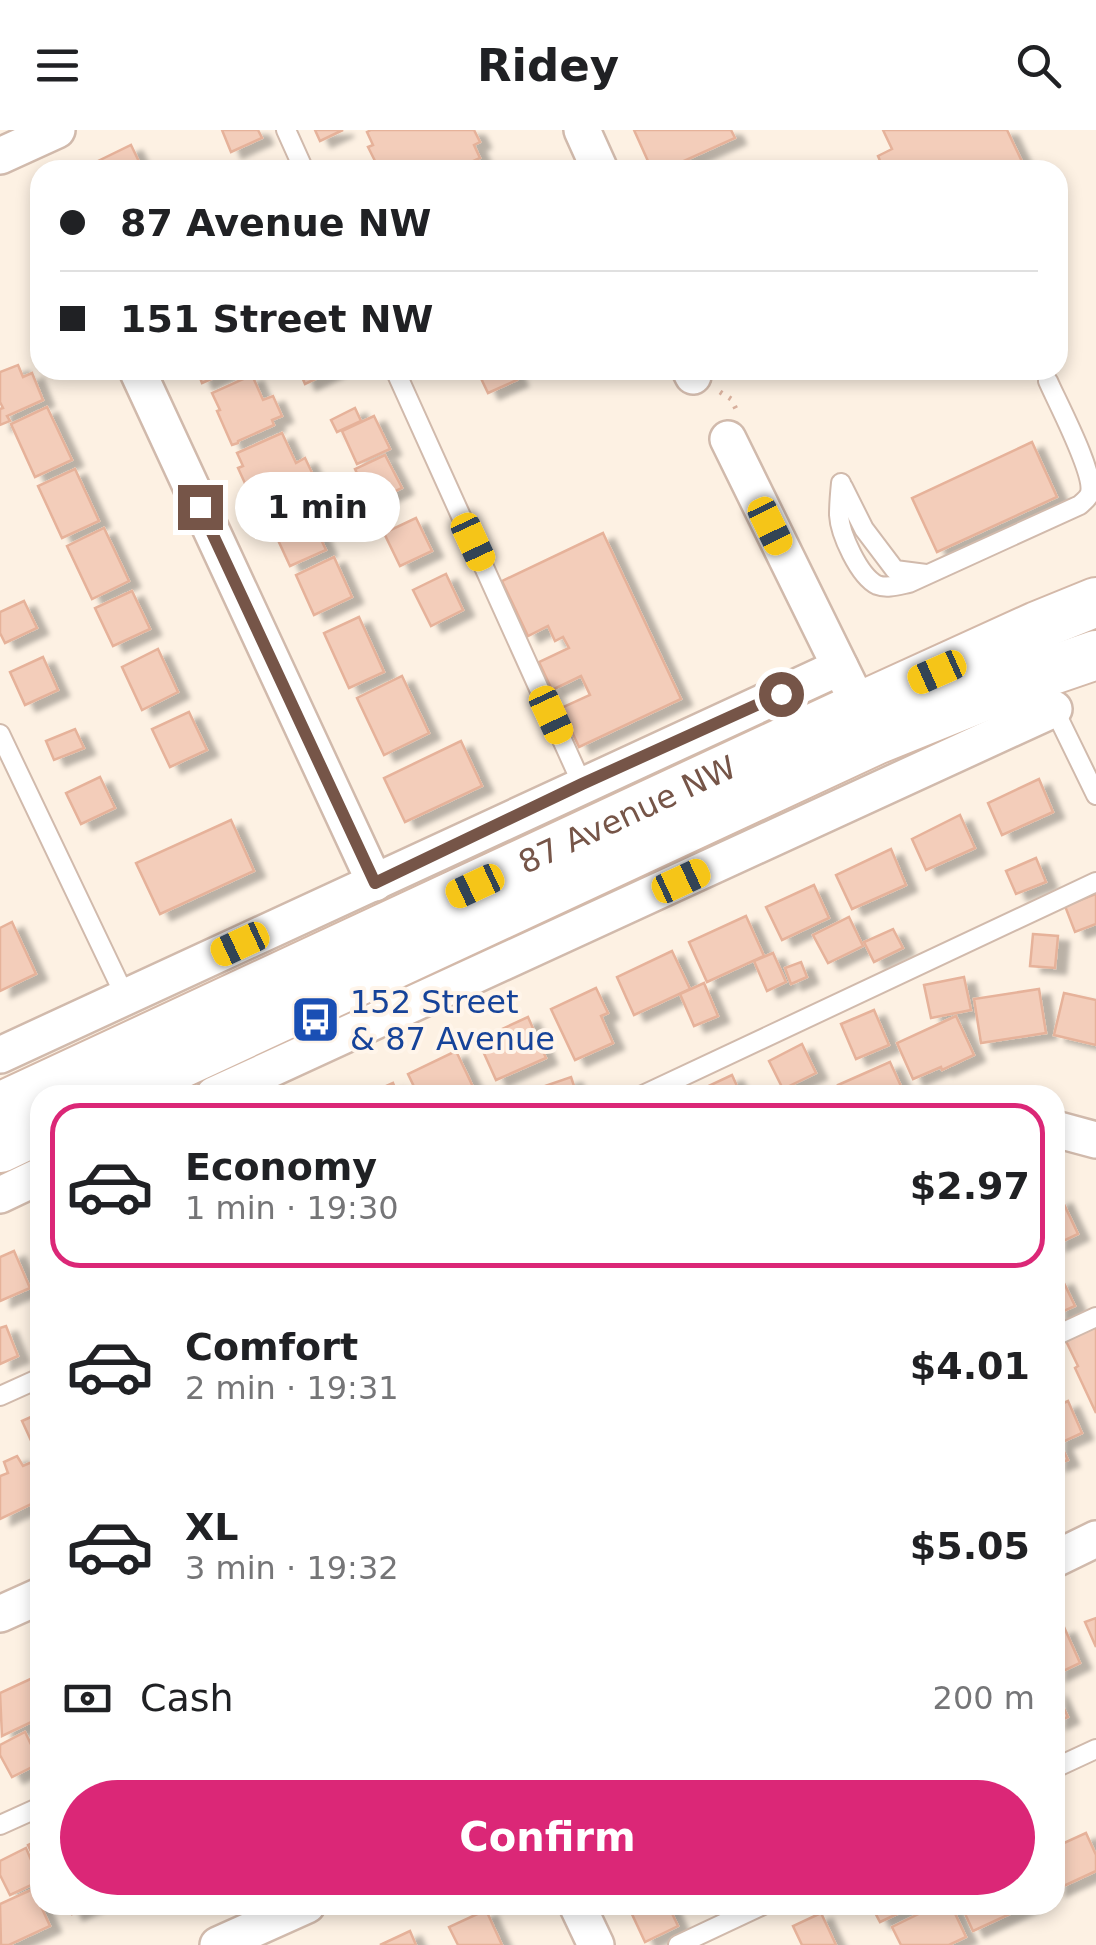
<!DOCTYPE html>
<meta charset="utf-8">
<style>
body{margin:0;font-family:"DejaVu Sans",sans-serif;background:#f2f2f2;color:#202124;height:100vh;display:flex;flex-direction:column;font-size:38px;white-space:nowrap}
*{box-sizing:border-box;margin:0}
p{font-size:32px;color:#757577}
.icon{flex:none;width:55px;height:55px;fill:none;stroke:currentColor;stroke-width:2;stroke-linecap:round;stroke-linejoin:round}
.map{position:relative;flex:1;overflow:hidden}
.details{position:absolute;left:30px;top:955px;width:1035px;height:830px;display:flex;flex-direction:column;background:#fff;border-radius:30px;box-shadow:0 5px 15px #0003}
.details>*{flex:none}
.top-card{position:absolute;left:30px;top:30px;width:1038px;height:220px;border-radius:30px;box-shadow:0 5px 15px #0003;display:grid;align-content:center;height:220px;padding:0 30px;background:#fff}
.end{position:absolute;width:45px;height:45px;margin:-22px;border:12px solid #765548;background:#fff;box-shadow:0 0 0 5px #fff}
.from{border-radius:50%}
.bubble{position:absolute;height:70px;border-radius:35px;background:#fff;box-shadow:0 5px 15px #0003;font-size:32px;font-weight:700;line-height:70px;text-align:center}
.car{position:absolute;width:30px;height:60px;margin:-30px -15px;border-radius:12px;box-shadow:0 0 8px 2px #0007;background:linear-gradient(#f5c518 24%,#345 0 40%,#f5c518 0 76%,#345 0 86%,#f5c518 0)}
.top-card b{display:flex;align-items:center;gap:35px;height:95px;font-size:38px}
.top-card b+b{border-top:2px solid #e0e0e0}
.top-card i{width:25px;height:25px;background:#202124}
ul{padding:18px 0 0;list-style:none}
li{display:flex;align-items:center;gap:30px;height:165px;margin:0 20px 15px;padding:0 10px;border:5px solid transparent;border-radius:30px}
li div{flex:1}
li b{display:block;font-size:38px}
li em{font-style:normal;font-weight:700}
li.on{border-color:#db2777}
li>.icon{width:90px;height:90px;stroke-width:1.5}
.pay{display:flex;align-items:center;gap:25px;height:110px;padding:0 30px;font-size:38px}
.pay p{margin-inline-start:auto}
.cta{display:flex;gap:20px;margin-top:auto;padding:20px 30px}
.cta a{flex:1;height:115px;border-radius:60px;background:#db2777;color:#fff;font-size:40px;font-weight:700;line-height:115px;text-align:center}
header{display:flex;justify-content:space-between;align-items:center;height:130px;padding:0 30px;background:#fff;font-size:45px;font-weight:700}
.map>svg:first-child{display:block}
.building{fill:#f3cdba;stroke:#e6b29a;stroke-width:2.5;filter:url(#shadow)}
.lines{fill:none;stroke-linecap:round;stroke-linejoin:round}
.service-casing{stroke:#d1baac;stroke-width:22}
.minor-casing{stroke:#d1baac;stroke-width:40}
.secondary-casing{stroke:#d4b9a9;stroke-width:52}
.path{stroke:#d8b09d;stroke-width:5;stroke-dasharray:2.5 8;stroke-linecap:butt}
.service{stroke:#fff;stroke-width:18}
.minor{stroke:#fff;stroke-width:35}
.secondary{stroke:#fff;stroke-width:48}
.route{stroke:#765548;stroke-width:12}
.labels{text-anchor:middle;dominant-baseline:central;stroke-width:8;stroke-linejoin:round;paint-order:stroke}
.street-label{font-size:32px;fill:#765548;stroke:#fff5ea}
.transit-label{font-size:32px;fill:#164399;stroke:#fff5ea;text-anchor:start}
</style>
<header><svg class="icon" aria-label="menu" viewBox="0 0 24 24"><path d="M4 6h16M4 12h16M4 18h16"/></svg>Ridey<svg class="icon" aria-label="search" viewBox="0 0 24 24"><circle cx="10" cy="10" r="6"/><path d="M15 15l6 6"/></svg></header>
<div class="map">
<svg width="1096" height="1815" viewBox="0 0 1096 1815">
<defs>
<filter id="shadow"><feDropShadow dx="11" dy="6" stdDeviation="2.5" flood-color="#0004"/></filter>
</defs>
<rect width="100%" height="100%" fill="#fdf1e3"/>
<!-- building -->
<g class="building">
<polygon points="222,0 258,0 262,8 231,22"/>
<polygon points="315,0 343,0 320,11"/>
<polygon points="371,0 474,0 480,12 474,15 480,28 454,40 373,40 371,36 376,33 368,17 373,15 367,2"/>
<polygon points="634,0 731,0 735,8 664,40 652,40"/>
<polygon points="883,0 1007,0 1026,40 884,40 878,26 892,19"/>
<polygon points="131,15 143,40 98,40 94,33"/>
<polygon points="18,235 23,247 32,243 43,270 7,286 10,291 0,295 0,279 3,278 0,272 0,242"/>
<polygon points="197,240 232,240 202,253"/>
<polygon points="299,240 334,240 305,254"/>
<polygon points="477,240 512,240 517,250 488,263"/>
<polygon points="252,245 263,270 273,266 282,286 272,290 274,295 238,311 238,313 232,315 217,281 220,280 212,263"/>
<polygon points="47,277 72,330 35,347 11,294"/>
<polygon points="355,278 361,291 337,302 331,290"/>
<polygon points="374,286 390,319 357,334 342,301"/>
<polygon points="282,303 296,333 305,328 315,349 305,353 307,357 263,377 258,368 253,371 238,338 243,336 237,323"/>
<polygon points="1032,312 1057,367 937,422 912,368"/>
<polygon points="385,325 402,358 371,373 355,339"/>
<polygon points="75,339 99,391 62,408 38,356"/>
<polygon points="301,367 326,420 290,436 266,384"/>
<polygon points="416,388 432,421 400,436 384,403"/>
<polygon points="104,398 129,451 92,469 67,416"/>
<polygon points="603,403 681,569 579,617 561,578 590,565 581,546 552,560 539,532 569,518 563,507 555,511 548,496 528,506 502,451"/>
<polygon points="334,427 352,467 314,485 296,445"/>
<polygon points="446,444 463,480 431,496 413,460"/>
<polygon points="132,461 150,499 113,516 95,478"/>
<polygon points="24,471 37,498 5,513 0,503 0,482"/>
<polygon points="359,487 384,542 349,558 324,503"/>
<polygon points="158,519 178,562 142,580 122,537"/>
<polygon points="43,527 58,560 25,575 10,542"/>
<polygon points="402,546 429,603 384,625 357,568"/>
<polygon points="189,582 207,620 170,637 152,599"/>
<polygon points="75,599 84,618 54,630 46,611"/>
<polygon points="461,611 482,656 405,692 384,648"/>
<polygon points="100,647 115,678 81,694 66,663"/>
<polygon points="1039,649 1053,682 1002,705 988,673"/>
<polygon points="960,685 975,718 926,740 912,709"/>
<polygon points="231,690 254,741 160,784 136,733"/>
<polygon points="891,719 906,755 852,779 836,745"/>
<polygon points="1036,728 1046,752 1016,764 1006,741"/>
<polygon points="814,755 829,788 782,810 766,777"/>
<polygon points="1096,764 1096,794 1075,802 1065,776"/>
<polygon points="746,786 764,826 707,852 689,812"/>
<polygon points="849,787 863,816 828,833 813,805"/>
<polygon points="12,792 36,844 0,861 0,798"/>
<polygon points="893,799 903,818 874,832 864,812"/>
<polygon points="1033,804 1058,806 1055,838 1030,836"/>
<polygon points="672,821 690,859 634,885 617,847"/>
<polygon points="773,823 786,852 767,861 754,831"/>
<polygon points="801,832 807,847 791,854 785,838"/>
<polygon points="964,847 971,880 931,888 924,855"/>
<polygon points="704,853 718,886 694,896 680,864"/>
<polygon points="596,858 608,883 601,886 613,913 575,930 551,879"/>
<polygon points="1039,859 1046,903 981,913 974,869"/>
<polygon points="1064,863 1096,870 1096,915 1054,905"/>
<polygon points="874,880 889,915 856,929 841,894"/>
<polygon points="956,886 974,925 942,940 941,937 913,949 897,913"/>
<polygon points="528,887 546,928 496,950 478,910"/>
<polygon points="802,914 816,943 783,959 769,931"/>
<polygon points="456,921 474,959 462,965 418,965 408,944"/>
<polygon points="890,932 905,965 842,965 838,955"/>
<polygon points="732,945 741,965 707,965 704,958"/>
<polygon points="571,947 577,965 545,965 542,957"/>
<polygon points="393,953 398,965 366,965"/>
<polygon points="1061,1068 1078,1104 1055,1115 1055,1071"/>
<polygon points="14,1121 30,1158 0,1171 0,1127"/>
<polygon points="1062,1149 1075,1176 1055,1185 1055,1152"/>
<polygon points="6,1196 18,1226 0,1234 0,1198"/>
<polygon points="1096,1196 1096,1283 1075,1238 1078,1236 1066,1211"/>
<polygon points="1068,1271 1082,1303 1060,1313 1068,1330 1055,1335 1055,1277"/>
<polygon points="40,1283 40,1314 34,1317 22,1291"/>
<polygon points="17,1326 23,1336 32,1332 40,1349 40,1370 0,1389 0,1346 8,1343 4,1332"/>
<polygon points="1096,1488 1096,1517 1085,1492"/>
<polygon points="1064,1497 1080,1533 1055,1545 1055,1501"/>
<polygon points="37,1546 40,1553 40,1588 2,1606 0,1563"/>
<polygon points="1055,1560 1068,1587 1055,1593"/>
<polygon points="25,1602 40,1633 12,1647 0,1625 0,1615"/>
<polygon points="1086,1703 1096,1725 1096,1741 1055,1760 1055,1717"/>
<polygon points="40,1709 40,1741 28,1715"/>
<polygon points="26,1718 40,1751 10,1765 0,1745 0,1731"/>
<polygon points="33,1759 50,1796 9,1815 1,1815 0,1774"/>
<polygon points="68,1775 92,1775 72,1784"/>
<polygon points="646,1775 668,1775 678,1796 645,1812 631,1782"/>
<polygon points="871,1775 909,1775 910,1778 880,1792"/>
<polygon points="937,1775 951,1775 966,1807 949,1815 901,1815 892,1797"/>
<polygon points="961,1775 1029,1775 973,1801"/>
<polygon points="486,1780 502,1815 458,1815 449,1797"/>
<polygon points="821,1783 836,1815 802,1815 793,1796"/>
<polygon points="410,1801 416,1815 380,1815"/>
</g>
<g class="lines">
<defs>
<g id="service">
<polyline points="286,0 304,40"/>
<polyline points="395,240 582,654"/>
<path d="M841,353C840,363 839,374 839,385C840,404 859,446 877,455C887,459 899,455 909,453L1080,375C1085,370 1088,369 1090,363C1095,343 1057,272 1048,251"/>
<polyline points="843,357 864,399 895,440 926,444"/>
<polyline points="1054,579 1096,665"/>
<polyline points="0,604 125,866"/>
<polyline points="643,965 1096,752"/>
<polyline points="1055,1206 1096,1187"/>
<polyline points="0,1266 40,1248"/>
<polyline points="1055,1638 1096,1619"/>
<polyline points="0,1695 40,1677"/>
<polyline points="678,1815 763,1775"/>
</g>
<g id="minor">
<polyline points="582,0 600,40"/>
<polyline points="0,26 57,0"/>
<polyline points="137,240 375,753"/>
<polyline points="690,240 693,246"/>
<polyline points="728,309 850,557"/>
<polyline points="0,925 840,537"/>
<polyline points="214,965 1054,579"/>
<polyline points="1055,999 1096,1010"/>
<polyline points="0,1065 40,1046"/>
<polyline points="1055,1429 1096,1409"/>
<polyline points="0,1484 40,1466"/>
<polyline points="577,1775 596,1815"/>
<polyline points="218,1815 307,1775"/>
</g>
<g id="secondary">
<polyline points="113,965 876,610 1032,547 1096,525"/>
<path id="s1" d="M0,977L859,577L1037,496L1096,472"/>
<polyline points="0,1018 40,999"/>
</g>
</defs>
<!-- service casing -->
<use href="#service" class="service-casing"/>
<!-- minor casing -->
<use href="#minor" class="minor-casing"/>
<!-- secondary casing -->
<use href="#secondary" class="secondary-casing"/>
<!-- path -->
<polyline class="path" points="720,262 731,269 736,279"/>
<!-- service -->
<use href="#service" class="service"/>
<!-- minor -->
<use href="#minor" class="minor"/>
<!-- secondary -->
<use href="#secondary" class="secondary"/>
</g>
<g class="lines">
<!-- route -->
<polyline class="route" points="200,377 375,753 582,654 781,564"/>
</g>
<!-- icons -->
<defs>
<symbol id="bus-square" viewBox="-11 -11 22 22"><rect x="-9" y="-9" width="18" height="18" rx="4" fill="#1a4fb4" stroke="#fff5ea"/><path d="M-5-6H5V4H4V6H2V4H-2V6H-4V4H-5ZM-3.5-4V0h7V-4ZM-3.5 1.2v1.5H-2V1.2ZM2 1.2v1.5H3.5V1.2Z" fill="#fff"/></symbol>
</defs>
<g fill-rule="evenodd">
<use href="#bus-square" x="288" y="862" width="55" height="55"/>
</g>
<g class="labels">
<!-- street labels -->
<g class="street-label">
<text stroke="none"><textPath href="#s1" startOffset="692">87 Avenue NW</textPath></text>
</g>
<!-- transit labels -->
<g class="transit-label">
<text x="350" y="872">152 Street<tspan x="350" dy="37">&amp; 87 Avenue</tspan></text>
</g>
</g>
</svg>
<i class="end from" style="left:781px;top:564px"></i>
<i class="end" style="left:200px;top:377px"></i>
<div class="bubble" style="left:235px;top:342px;width:165px">1 min</div>
<i class="car" style="left:770px;top:396px;rotate:154deg"></i>
<i class="car" style="left:473px;top:412px;rotate:155deg"></i>
<i class="car" style="left:937px;top:542px;rotate:246deg"></i>
<i class="car" style="left:551px;top:585px;rotate:155deg"></i>
<i class="car" style="left:681px;top:751px;rotate:65deg"></i>
<i class="car" style="left:475px;top:756px;rotate:245deg"></i>
<i class="car" style="left:240px;top:814px;rotate:245deg"></i>
<div class="top-card">
<b><i class="from"></i>87 Avenue NW</b>
<b><i></i>151 Street NW</b>
</div>
<section class="details">
<ul>
<li class="on"><svg class="icon" aria-label="car" viewBox="0 0 24 24"><path d="M5 17H2v-5l4-1 3-4h7l3 4 3 1v5h-3M9 17h6M6 11h13"/><circle cx="7" cy="17" r="2"/><circle cx="17" cy="17" r="2"/></svg><div><b>Economy</b><p>1 min · 19:30</p></div><em>$2.97</em></li>
<li><svg class="icon" aria-label="car" viewBox="0 0 24 24"><path d="M5 17H2v-5l4-1 3-4h7l3 4 3 1v5h-3M9 17h6M6 11h13"/><circle cx="7" cy="17" r="2"/><circle cx="17" cy="17" r="2"/></svg><div><b>Comfort</b><p>2 min · 19:31</p></div><em>$4.01</em></li>
<li><svg class="icon" aria-label="car" viewBox="0 0 24 24"><path d="M5 17H2v-5l4-1 3-4h7l3 4 3 1v5h-3M9 17h6M6 11h13"/><circle cx="7" cy="17" r="2"/><circle cx="17" cy="17" r="2"/></svg><div><b>XL</b><p>3 min · 19:32</p></div><em>$5.05</em></li>
</ul>
<div class="pay"><svg class="icon" aria-label="cash" viewBox="0 0 24 24"><path d="M3 7h18v10H3z"/><circle cx="12" cy="12" r="2"/></svg>Cash<p>200 m</p></div>
<div class="cta"><a>Confirm</a></div>
</section>
</div>
